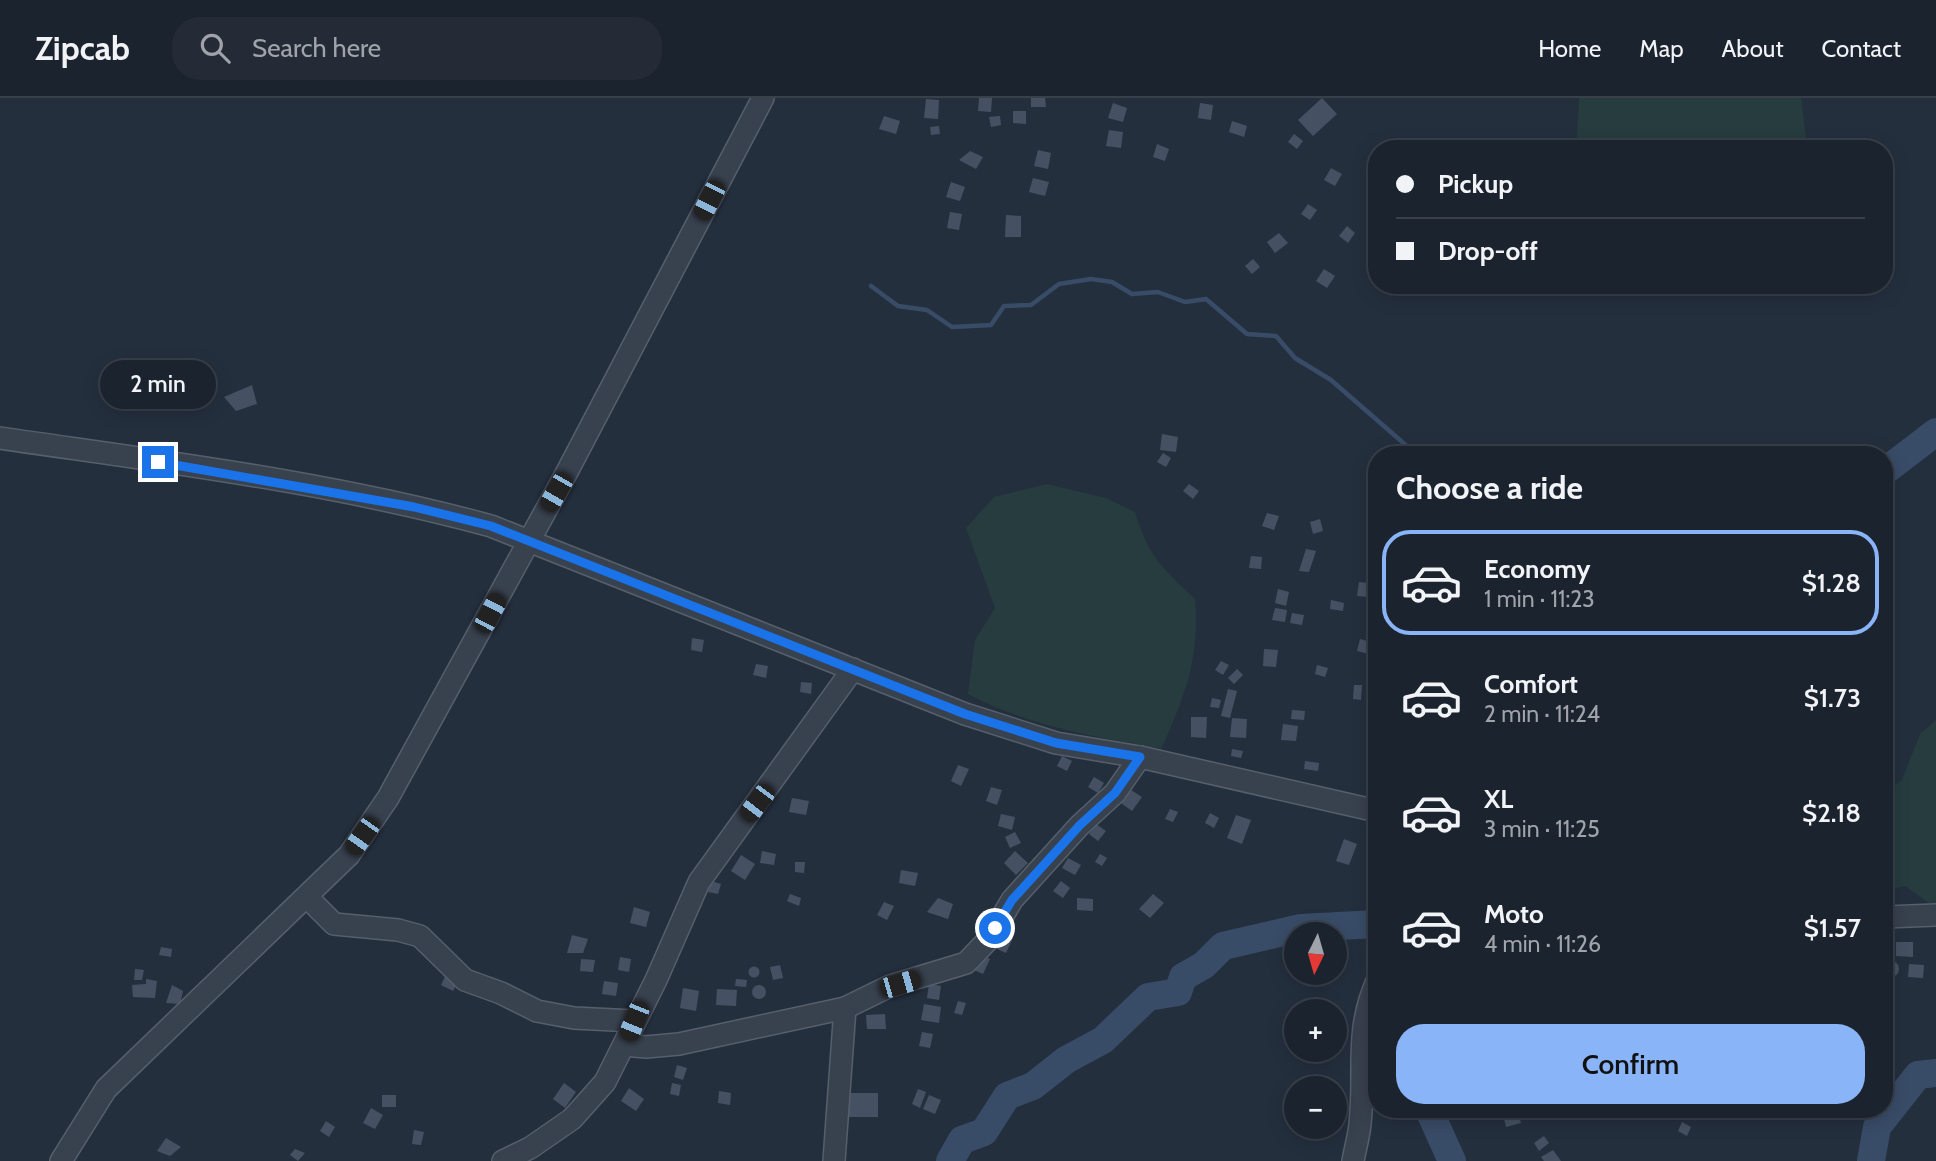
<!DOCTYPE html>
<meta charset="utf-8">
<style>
body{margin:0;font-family:Cabin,sans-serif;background:#242b36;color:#f1f3f6;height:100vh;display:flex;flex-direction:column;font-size:26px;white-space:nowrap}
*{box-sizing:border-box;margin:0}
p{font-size:23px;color:#a0a4aa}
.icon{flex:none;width:38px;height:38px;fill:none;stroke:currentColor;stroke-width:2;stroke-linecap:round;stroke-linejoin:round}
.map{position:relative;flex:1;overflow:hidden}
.side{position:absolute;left:1368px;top:348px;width:525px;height:672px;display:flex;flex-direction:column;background:#1b232e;border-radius:28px;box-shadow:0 4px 18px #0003,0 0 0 2px #39404a}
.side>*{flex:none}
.hud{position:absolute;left:1368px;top:42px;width:525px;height:154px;border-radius:28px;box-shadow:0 4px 18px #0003,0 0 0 2px #39404a;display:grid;align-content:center;height:154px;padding:0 28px;background:#1b232e}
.needle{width:46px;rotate:185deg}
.fabs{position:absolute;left:1284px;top:824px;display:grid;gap:14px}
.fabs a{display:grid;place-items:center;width:63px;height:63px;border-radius:50%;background:#1b232e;box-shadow:0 4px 18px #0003,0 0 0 2px #39404a;font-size:35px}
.end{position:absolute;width:32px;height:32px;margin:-16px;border:9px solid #1a73e8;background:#fff;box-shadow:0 0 0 4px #fff}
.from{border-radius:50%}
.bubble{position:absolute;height:49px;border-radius:24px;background:#1b232e;box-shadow:0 4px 18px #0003,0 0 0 2px #39404a;font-size:23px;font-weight:600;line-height:49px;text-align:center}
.car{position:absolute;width:21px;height:42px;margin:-21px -10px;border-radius:9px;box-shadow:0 0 5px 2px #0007;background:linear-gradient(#222 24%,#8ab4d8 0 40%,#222 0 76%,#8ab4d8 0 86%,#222 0)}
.hud b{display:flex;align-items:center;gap:24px;height:66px;font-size:26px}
.hud b+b{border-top:2px solid #39404a}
.hud i{width:18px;height:18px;background:#f1f3f6}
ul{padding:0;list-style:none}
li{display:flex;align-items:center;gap:21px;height:105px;margin:0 14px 10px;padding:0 14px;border:4px solid transparent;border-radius:28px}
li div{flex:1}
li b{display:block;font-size:26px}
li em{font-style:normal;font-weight:600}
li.selected{border-color:#8ab4f8}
li>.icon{width:63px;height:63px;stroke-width:1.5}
h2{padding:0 28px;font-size:32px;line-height:84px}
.cta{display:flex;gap:14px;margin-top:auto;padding:14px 28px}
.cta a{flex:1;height:80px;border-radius:28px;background:#8ab4f8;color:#111;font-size:28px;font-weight:600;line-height:80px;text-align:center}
header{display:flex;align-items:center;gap:42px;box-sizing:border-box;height:98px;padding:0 35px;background:#1b232e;border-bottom:2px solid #39404a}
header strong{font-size:33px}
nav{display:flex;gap:38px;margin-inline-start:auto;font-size:24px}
.search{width:490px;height:63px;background:#242b36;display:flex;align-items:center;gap:18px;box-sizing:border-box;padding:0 24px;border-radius:28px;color:#a0a4aa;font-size:26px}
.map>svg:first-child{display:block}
.green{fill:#263c3f}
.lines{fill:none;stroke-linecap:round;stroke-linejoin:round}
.stream{stroke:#394c67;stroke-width:4.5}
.river{stroke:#394c67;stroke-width:28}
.building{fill:#455162}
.minor-casing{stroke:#565f6c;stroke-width:24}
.minor{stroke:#38414e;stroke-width:21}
.route{stroke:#1a73e8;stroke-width:9}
</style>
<header>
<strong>Zipcab</strong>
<div class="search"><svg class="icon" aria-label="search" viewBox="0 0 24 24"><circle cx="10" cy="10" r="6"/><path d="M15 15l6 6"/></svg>Search here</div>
<nav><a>Home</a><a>Map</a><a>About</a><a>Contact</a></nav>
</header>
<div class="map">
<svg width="1936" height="1063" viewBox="0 0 1936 1063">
<rect width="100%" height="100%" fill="#242f3e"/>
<!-- green -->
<g class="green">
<polygon points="1579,0 1801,0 1806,40 1814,51 1576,51"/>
<path d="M1047,386L1106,400L1135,414C1149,459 1161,469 1195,501C1200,559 1185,599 1161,651C1094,639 1028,628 968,596L975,542L995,510L966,430L994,399Z"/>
<polygon points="1936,622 1936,810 1905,788 1885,793 1885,693 1902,682 1920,636"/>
</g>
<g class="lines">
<!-- stream -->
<polyline class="stream" points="871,188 898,208 927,212 952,229 991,227 1004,208 1031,207 1059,186 1091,181 1112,184 1132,196 1158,194 1185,204 1206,201 1247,236 1276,238 1295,260 1331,282 1408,349 1428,351 1433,357"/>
<!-- river -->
<g class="river">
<polyline points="1885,373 1936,334"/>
<polyline points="1429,1012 1452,1063"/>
<polyline points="950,1063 962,1042 984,1034 1007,998 1033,988 1066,962 1103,942 1148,899 1178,894 1183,879 1204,867 1223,848 1301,830 1377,826"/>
<polyline points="1871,1063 1877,1029 1918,977 1936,975"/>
</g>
</g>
<!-- building -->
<g class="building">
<polygon points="979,0 992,0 991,14 978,13"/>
<polygon points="1031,0 1045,0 1046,9 1031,9"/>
<polygon points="1322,0 1337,16 1313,38 1298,22"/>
<polygon points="926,1 939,2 938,21 924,20"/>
<polygon points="1113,5 1127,10 1123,24 1108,20"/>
<polygon points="1200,5 1213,7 1211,22 1198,20"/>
<polygon points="1013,13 1026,13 1026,26 1013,25"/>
<polygon points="884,18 900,23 896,36 879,31"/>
<polygon points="1000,18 1001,27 991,29 989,19"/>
<polygon points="1232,23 1247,28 1244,39 1229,34"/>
<polygon points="939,28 940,36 931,37 930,29"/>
<polygon points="1109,32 1123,34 1121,50 1106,48"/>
<polygon points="1294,36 1303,43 1297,51 1288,44"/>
<polygon points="1157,46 1169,51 1165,63 1153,59"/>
<polygon points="1038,52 1051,55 1048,71 1034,68"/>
<polygon points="970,53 983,59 976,71 959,62"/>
<polygon points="1331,70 1342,76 1335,88 1324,82"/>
<polygon points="1033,80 1049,84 1045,98 1029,94"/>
<polygon points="951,84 965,89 960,103 946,99"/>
<polygon points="1308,106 1317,112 1310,122 1301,116"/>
<polygon points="950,114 962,116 959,132 947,130"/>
<polygon points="1006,117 1021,118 1021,139 1005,139"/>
<polygon points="1347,128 1355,135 1348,145 1339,138"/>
<polygon points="1279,135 1288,145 1275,155 1267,144"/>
<polygon points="1253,161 1260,169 1252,176 1245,168"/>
<polygon points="1324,171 1335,178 1327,190 1316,183"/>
<polygon points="252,287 257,306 236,313 224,299"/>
<polygon points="1162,336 1178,339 1176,354 1160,352"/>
<polygon points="1163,355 1171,360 1166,369 1157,364"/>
<polygon points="1189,386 1199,393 1193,401 1183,393"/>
<polygon points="1267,415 1279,418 1274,432 1262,428"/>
<polygon points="1320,421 1323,433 1313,436 1310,424"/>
<polygon points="1306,451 1316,453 1309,474 1299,473"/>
<polygon points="1251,458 1262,459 1261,471 1249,470"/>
<polygon points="1359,484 1370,485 1368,499 1357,498"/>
<polygon points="1278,491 1289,494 1286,508 1275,505"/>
<polygon points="1331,502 1344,505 1343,513 1330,511"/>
<polygon points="1275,510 1287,512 1285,524 1272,522"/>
<polygon points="1292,515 1304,517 1302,527 1290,525"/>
<polygon points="692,540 704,542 702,554 691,552"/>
<polygon points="1360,541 1371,544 1369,556 1357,553"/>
<polygon points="1264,551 1278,552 1276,569 1263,568"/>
<polygon points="1221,563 1229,567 1223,577 1215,572"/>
<polygon points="756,566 768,568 766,580 753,577"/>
<polygon points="1317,567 1328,570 1325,579 1315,576"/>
<polygon points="1237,571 1243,577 1234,586 1228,580"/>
<polygon points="801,584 812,585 811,596 800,594"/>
<polygon points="1354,587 1362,587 1361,602 1353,601"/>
<polygon points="1228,591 1237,593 1230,620 1221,618"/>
<polygon points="1212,600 1221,602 1219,610 1210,609"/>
<polygon points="1292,612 1305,613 1304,622 1291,621"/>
<polygon points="1191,619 1207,619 1206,640 1191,639"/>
<polygon points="1232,620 1247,621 1246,640 1230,639"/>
<polygon points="1283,626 1298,628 1296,643 1281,642"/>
<polygon points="1232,651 1243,653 1241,660 1231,658"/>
<polygon points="1062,658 1072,663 1067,673 1057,668"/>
<polygon points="1305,663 1319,665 1318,673 1304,671"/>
<polygon points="958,667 969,671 961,688 951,683"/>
<polygon points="1094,679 1104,685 1098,695 1088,689"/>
<polygon points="991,689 1002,692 997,707 986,703"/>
<polygon points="1131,692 1142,699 1132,713 1121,705"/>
<polygon points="792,700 809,703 806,717 789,714"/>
<polygon points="1170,711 1178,714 1173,724 1165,721"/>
<polygon points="1210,715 1219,720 1214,730 1205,725"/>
<polygon points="1001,716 1015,719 1012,732 998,728"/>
<polygon points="1236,717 1251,722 1242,746 1227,740"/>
<polygon points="1096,726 1106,733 1098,743 1089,736"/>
<polygon points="1015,734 1021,745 1010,750 1005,739"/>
<polygon points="1344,741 1357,746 1349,767 1336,763"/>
<polygon points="762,753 776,756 774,767 760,765"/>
<polygon points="1015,753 1028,765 1016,777 1004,765"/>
<polygon points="1100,756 1107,760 1102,768 1095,764"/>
<polygon points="741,757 755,766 745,782 731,773"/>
<polygon points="1068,760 1081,767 1075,777 1062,770"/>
<polygon points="795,764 805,764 804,775 795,774"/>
<polygon points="901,772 918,775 915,788 899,785"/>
<polygon points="711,783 721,786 718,796 708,794"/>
<polygon points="1061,783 1070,790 1063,800 1053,793"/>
<polygon points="790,796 801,800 799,808 787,803"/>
<polygon points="1153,796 1164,805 1150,820 1139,811"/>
<polygon points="938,800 953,806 948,821 927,814"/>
<polygon points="1077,800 1093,801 1093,813 1077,812"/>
<polygon points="884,804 894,808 887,822 877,817"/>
<polygon points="634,809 650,814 646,829 630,825"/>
<polygon points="1002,835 1013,840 1006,855 995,850"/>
<polygon points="572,837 588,841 583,855 567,855"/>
<polygon points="1896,844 1913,844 1913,859 1896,858"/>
<polygon points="161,849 172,851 171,859 159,857"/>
<polygon points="979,856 990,861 983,876 972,871"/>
<polygon points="620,859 631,861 629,874 618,872"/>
<polygon points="581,861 595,862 593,874 580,873"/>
<circle cx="1891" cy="871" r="8"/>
<polygon points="1909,866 1924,867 1923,880 1908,879"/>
<polygon points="780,867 783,880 773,882 770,869"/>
<circle cx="754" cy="874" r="5.5"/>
<polygon points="135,871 144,872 142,882 134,882"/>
<polygon points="447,874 460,880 453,893 441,887"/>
<polygon points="146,881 157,883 155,900 133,899 132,887 146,886"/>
<polygon points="736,881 747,882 746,889 735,888"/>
<polygon points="604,883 618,885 616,898 602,896"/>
<polygon points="929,886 941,888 939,902 927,900"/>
<polygon points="172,887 183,893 180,906 166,905"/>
<circle cx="759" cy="894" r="7"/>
<polygon points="683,890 699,893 696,913 680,910"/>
<polygon points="717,891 737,892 736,908 716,907"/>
<polygon points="958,903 966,905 962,917 954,915"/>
<polygon points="924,906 941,909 939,925 921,922"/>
<polygon points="885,916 886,931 867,931 866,917"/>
<polygon points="922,934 933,936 930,950 919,948"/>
<polygon points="677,967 687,970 683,982 674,979"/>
<polygon points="564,985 576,994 565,1010 553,1001"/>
<polygon points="672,985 681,987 679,998 670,996"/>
<polygon points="629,990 644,1001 636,1013 621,1003"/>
<polygon points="918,991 926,994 920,1010 912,1006"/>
<polygon points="719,993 731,995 730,1007 718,1005"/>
<rect x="849" y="995" width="29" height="24"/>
<rect x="382" y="997" width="14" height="12"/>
<polygon points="929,997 941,1002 935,1016 923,1011"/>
<polygon points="371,1010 383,1017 375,1031 363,1025"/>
<polygon points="1502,1012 1517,1012 1521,1025 1506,1029"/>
<polygon points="326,1023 335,1029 329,1039 320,1033"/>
<polygon points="1682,1024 1691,1029 1687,1038 1678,1033"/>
<polygon points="414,1032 424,1034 421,1047 412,1046"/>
<polygon points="1544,1038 1549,1045 1539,1053 1534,1045"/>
<polygon points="166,1040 181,1049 170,1058 157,1053"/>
<polygon points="295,1051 305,1055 298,1063 290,1057"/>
<polygon points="1553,1052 1561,1063 1544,1063 1541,1059"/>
</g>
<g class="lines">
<defs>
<g id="minor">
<path d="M0,340C164,364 331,384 491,428L965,616L1056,645L1140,659L1377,713"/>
<polyline points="307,799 334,826 398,832 420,838 465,882 501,895 537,913 574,920 634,923"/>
<polyline points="1885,819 1936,817"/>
<polyline points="624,947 646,949 679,946 845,910 890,888 966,865 989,841 1012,802 1080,727 1115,695 1140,659"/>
<polyline points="61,1063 106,991 349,757 388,700 568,372 763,0"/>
<polyline points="503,1063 530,1050 572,1021 605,984 656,882 699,784 853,571"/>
<polyline points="834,1063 845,910"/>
<path d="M1353,1063C1355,1051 1359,1038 1360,1026C1366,972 1354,935 1377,883"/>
</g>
</defs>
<!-- minor casing -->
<use href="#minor" class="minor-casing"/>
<!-- minor -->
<use href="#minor" class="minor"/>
</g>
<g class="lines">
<!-- route -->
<polyline class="route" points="158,364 414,409 491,428 965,616 1056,645 1140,659 1115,695 1080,727 1012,802 995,830"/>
</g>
</svg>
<div class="fabs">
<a><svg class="needle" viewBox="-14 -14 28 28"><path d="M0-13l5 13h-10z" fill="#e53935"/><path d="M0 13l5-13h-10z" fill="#a0a4aa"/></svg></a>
<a>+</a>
<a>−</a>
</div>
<i class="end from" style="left:995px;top:830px"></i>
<i class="end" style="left:158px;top:364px"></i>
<div class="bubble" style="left:100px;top:262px;width:116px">2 min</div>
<i class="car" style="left:709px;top:102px;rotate:207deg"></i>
<i class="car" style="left:556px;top:394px;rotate:210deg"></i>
<i class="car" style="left:490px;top:515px;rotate:28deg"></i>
<i class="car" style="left:757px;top:705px;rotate:217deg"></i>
<i class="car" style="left:362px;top:738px;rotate:215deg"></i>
<i class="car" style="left:900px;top:886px;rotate:74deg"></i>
<i class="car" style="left:634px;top:923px;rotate:202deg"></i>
<div class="hud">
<b><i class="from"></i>Pickup</b>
<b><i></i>Drop-off</b>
</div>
<section class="side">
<h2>Choose a ride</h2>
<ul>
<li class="selected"><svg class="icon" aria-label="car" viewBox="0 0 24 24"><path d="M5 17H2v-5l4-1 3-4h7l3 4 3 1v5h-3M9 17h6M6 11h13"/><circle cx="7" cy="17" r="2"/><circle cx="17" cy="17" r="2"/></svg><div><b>Economy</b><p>1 min · 11:23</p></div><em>$1.28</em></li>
<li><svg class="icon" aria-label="car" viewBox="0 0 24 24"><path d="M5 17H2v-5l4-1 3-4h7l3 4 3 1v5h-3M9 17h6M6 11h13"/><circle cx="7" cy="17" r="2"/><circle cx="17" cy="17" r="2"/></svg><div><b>Comfort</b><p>2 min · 11:24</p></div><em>$1.73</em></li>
<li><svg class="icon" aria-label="car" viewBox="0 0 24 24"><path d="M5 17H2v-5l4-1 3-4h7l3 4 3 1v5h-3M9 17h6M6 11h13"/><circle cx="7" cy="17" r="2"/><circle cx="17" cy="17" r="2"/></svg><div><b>XL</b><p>3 min · 11:25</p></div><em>$2.18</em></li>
<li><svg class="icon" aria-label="car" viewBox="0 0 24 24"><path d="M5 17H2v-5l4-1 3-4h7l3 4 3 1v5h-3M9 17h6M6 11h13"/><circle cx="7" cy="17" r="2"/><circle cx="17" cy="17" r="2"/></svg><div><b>Moto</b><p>4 min · 11:26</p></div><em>$1.57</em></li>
</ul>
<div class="cta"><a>Confirm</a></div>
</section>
</div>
